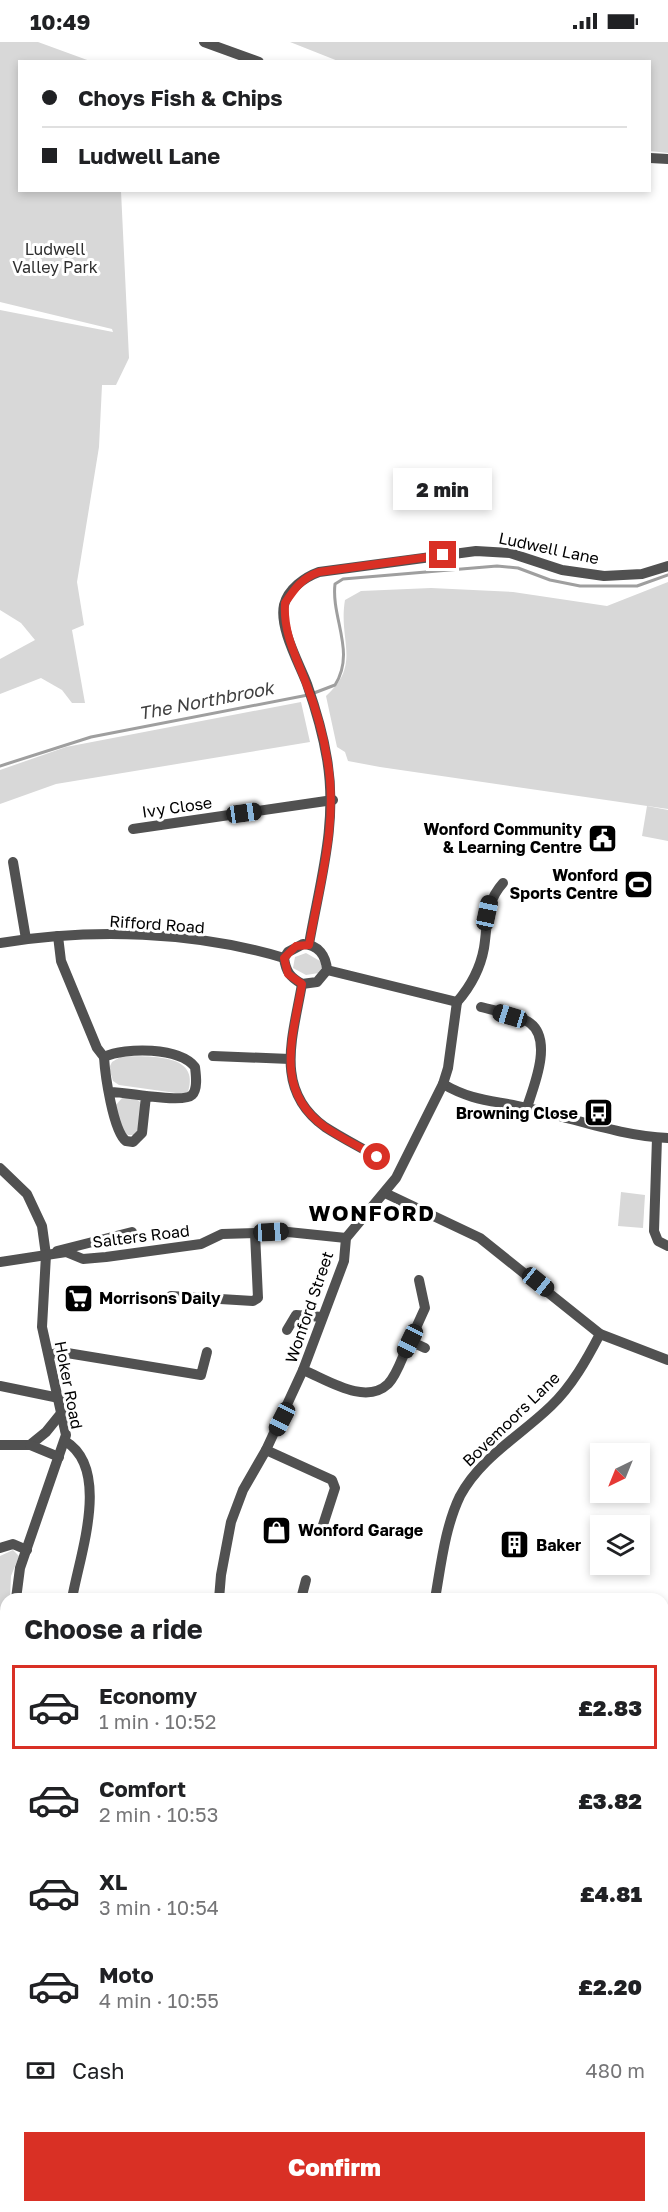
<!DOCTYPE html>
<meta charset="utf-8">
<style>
body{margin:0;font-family:"Golos Text",sans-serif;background:#f2f2f2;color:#202124;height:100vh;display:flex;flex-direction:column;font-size:22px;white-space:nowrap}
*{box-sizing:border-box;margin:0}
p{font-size:20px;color:#757577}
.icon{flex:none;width:33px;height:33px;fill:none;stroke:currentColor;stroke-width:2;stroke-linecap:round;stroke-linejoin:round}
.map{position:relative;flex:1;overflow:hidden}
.details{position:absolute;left:0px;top:1551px;width:669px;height:620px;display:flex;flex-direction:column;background:#fff;border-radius:18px 18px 0 0;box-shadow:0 3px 9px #0003}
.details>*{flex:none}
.guide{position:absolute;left:18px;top:18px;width:633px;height:132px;border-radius:0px;box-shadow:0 3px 9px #0003;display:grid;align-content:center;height:132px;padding:0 24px;background:#fff}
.needle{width:39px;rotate:223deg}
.buttons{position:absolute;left:590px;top:1401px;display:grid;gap:12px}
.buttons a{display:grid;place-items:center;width:60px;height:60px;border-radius:0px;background:#fff;box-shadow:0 3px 9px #0003;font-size:30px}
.end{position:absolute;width:27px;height:27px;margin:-14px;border:8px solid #d93025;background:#fff;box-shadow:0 0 0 3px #fff}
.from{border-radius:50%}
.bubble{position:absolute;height:42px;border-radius:0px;background:#fff;box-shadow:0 3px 9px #0003;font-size:20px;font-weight:800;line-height:42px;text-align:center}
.car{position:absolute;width:18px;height:36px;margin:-18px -9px;border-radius:8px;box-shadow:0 0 4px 2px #0007;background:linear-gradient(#222 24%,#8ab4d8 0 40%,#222 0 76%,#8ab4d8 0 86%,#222 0)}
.guide b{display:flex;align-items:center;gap:21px;height:57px;font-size:22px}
.guide b+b{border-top:2px solid #e0e0e0}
.guide i{width:15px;height:15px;background:#202124}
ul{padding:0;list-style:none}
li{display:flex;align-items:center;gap:18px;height:84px;margin:0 12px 9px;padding:0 12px;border:3px solid transparent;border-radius:0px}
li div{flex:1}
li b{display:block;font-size:22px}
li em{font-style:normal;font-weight:800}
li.active{border-color:#d93025}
li>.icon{width:54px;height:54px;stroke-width:1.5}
h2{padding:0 24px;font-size:27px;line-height:72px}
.pay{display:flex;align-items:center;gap:15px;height:66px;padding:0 24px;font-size:22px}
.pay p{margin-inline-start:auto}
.cta{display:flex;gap:12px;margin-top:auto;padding:12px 24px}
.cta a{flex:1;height:69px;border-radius:0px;background:#d93025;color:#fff;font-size:24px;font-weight:800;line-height:69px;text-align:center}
.status{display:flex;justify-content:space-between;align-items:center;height:42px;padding:0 30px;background:#fff;direction:ltr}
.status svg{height:16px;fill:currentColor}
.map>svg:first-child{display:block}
.green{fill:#d8d8d8}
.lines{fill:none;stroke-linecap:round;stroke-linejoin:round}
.stream{stroke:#9f9f9f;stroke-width:3}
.minor{stroke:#515151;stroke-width:10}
.route{stroke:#d93025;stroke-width:8}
.labels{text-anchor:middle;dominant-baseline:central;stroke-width:6;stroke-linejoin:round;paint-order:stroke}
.park-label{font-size:16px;fill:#2f2f2f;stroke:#fff}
.street-label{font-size:16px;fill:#000;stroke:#fff}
.poi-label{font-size:16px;font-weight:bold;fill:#000;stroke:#fff;text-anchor:end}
.water-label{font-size:18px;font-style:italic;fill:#404040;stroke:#fff}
.district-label{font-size:22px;font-weight:bold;letter-spacing:1.5px;fill:#000;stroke:#fff}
</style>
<div class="status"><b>10:49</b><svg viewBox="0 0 49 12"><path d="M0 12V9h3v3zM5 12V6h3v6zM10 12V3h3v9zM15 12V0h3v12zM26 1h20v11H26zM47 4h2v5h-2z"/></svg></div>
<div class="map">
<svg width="668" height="2170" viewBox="0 0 668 2170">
<rect width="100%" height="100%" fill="#fff"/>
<!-- green -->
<g class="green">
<polygon points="0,0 38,0 90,19 20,20 20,148 121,149 129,316 116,343 102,343 99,405 77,540 84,583 72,588 85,661 72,661 62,648 41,636 0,652 0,617 35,598 21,581 0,568 0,268 113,290 112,287 0,260"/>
<polygon points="290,0 668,0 668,111 650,109 650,20 338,19"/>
<path d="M668,540V767L380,725L348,719L345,710L337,705L326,654C362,622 338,599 345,558L361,549L431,546L513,550L607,564Z"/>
<polygon points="301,660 310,700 56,742 0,762 0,728 66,705"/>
<polygon points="647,764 668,768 668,799 642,794"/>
<polygon points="306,911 320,919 322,925 319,931 306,933 293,926 295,915"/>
<path d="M122,1014C148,1015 201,1010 188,1050L183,1052L119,1043L113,1039L109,1026L112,1020Z"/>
<polygon points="123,1055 135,1056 140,1060 140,1084 135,1093 128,1093 123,1090 115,1064"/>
<polygon points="621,1150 645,1153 643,1186 618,1184"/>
<polygon points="13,1508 19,1514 11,1534 10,1557 6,1557 6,1577 0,1573 0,1514"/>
</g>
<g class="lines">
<!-- stream -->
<g class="stream">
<path d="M314,651L335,643C356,610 331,576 335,542L343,537L497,524L518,526L550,538L580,544H637L668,533"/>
<polyline points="0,724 91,695 308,653"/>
</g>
<!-- minor -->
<g class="minor">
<polyline points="204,0 259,20"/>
<polyline points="650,116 668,117"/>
<polyline points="133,787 333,758"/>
<polyline points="13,820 26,897"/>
<polyline points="58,894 61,919 97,1006 104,1015"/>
<path d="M0,901C92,886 194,889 284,916"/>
<path d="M303,902C319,903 326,914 327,928L317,940L302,942C290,935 286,930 284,916L288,910Z"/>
<path d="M309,902C320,839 338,781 327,717C323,692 315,665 307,642C299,621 279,586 284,563C288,547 305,535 319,530L476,509L510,511L562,528L604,534L642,532L668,524"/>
<polyline points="327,928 457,960"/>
<path d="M302,942C293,995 273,1048 325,1085C342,1096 360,1105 377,1115"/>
<path d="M457,960C471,944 480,928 484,906C488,881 485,861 503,841"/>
<path d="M481,965C495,969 518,972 530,981C553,998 534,1044 527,1065"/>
<polyline points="213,1014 290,1017"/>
<path d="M443,1042C474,1060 494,1058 527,1066C574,1076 620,1094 668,1096"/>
<path d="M111,1050C127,1050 183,1062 192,1053C198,1047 196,1033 195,1025C179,1005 126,1005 104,1015C105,1032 113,1089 126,1099L133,1100L142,1091L146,1054"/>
<polyline points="657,1096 654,1189 658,1199 668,1204"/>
<polyline points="0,1126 27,1152 42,1184 46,1213 42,1285 66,1393 20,1526 16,1557"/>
<polyline points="385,1151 480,1196 600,1292 668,1318"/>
<polyline points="57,1209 132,1190"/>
<polyline points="0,1220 66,1210 83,1217 106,1215 201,1202 222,1192 288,1190 346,1196"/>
<polyline points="171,1254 253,1259 258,1256 255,1191"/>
<polyline points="287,1288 296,1273 322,1275"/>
<polyline points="410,1299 425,1266 419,1238"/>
<polyline points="49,1313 61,1310 201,1333 207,1310"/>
<path d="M303,1328C326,1337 365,1364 388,1342C398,1332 403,1312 410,1299L425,1306"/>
<polyline points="0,1344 59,1356"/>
<path d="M65,1399C112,1427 79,1515 72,1557"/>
<polyline points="0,1403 30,1403 46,1390 63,1369"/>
<polyline points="30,1403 59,1415"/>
<polyline points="266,1408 332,1438 335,1446 323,1483"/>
<polyline points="0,1506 13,1502 27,1508"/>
<polyline points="219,1557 221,1533 231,1480 243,1448 266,1408 303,1328 344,1219 346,1196 396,1136 443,1042 448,1026 457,960"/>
<polyline points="301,1557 306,1538"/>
<path d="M435,1557C441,1523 445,1485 460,1454C481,1415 520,1394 551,1364C572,1344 587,1317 600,1292"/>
<polyline points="0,1580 6,1582"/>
<polyline points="663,1656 668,1656"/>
<polyline points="0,1872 6,1858"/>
<polyline points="0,1986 6,1992"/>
<polyline points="178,2164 182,2170"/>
<polyline points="339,2164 343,2170"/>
<polyline points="400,2164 403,2170"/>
<polyline points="449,2170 449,2164"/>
</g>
</g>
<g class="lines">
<!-- route -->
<path class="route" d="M377,1115C360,1105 341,1096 325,1085C273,1048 293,995 302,942L288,932L284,916L296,904L309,903C320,840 339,779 327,716C323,691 315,664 306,641C296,615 283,590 285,561C295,546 302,536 319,530L443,513"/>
</g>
<!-- icons -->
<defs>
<symbol id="civic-square" viewBox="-11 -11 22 22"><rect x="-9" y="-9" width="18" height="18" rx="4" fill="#000" stroke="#fff"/><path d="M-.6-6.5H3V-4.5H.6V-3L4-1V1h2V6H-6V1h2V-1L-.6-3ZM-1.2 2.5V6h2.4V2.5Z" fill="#fff"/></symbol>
<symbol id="stadium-square" viewBox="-11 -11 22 22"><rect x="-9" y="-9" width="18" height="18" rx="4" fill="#000" stroke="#fff"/><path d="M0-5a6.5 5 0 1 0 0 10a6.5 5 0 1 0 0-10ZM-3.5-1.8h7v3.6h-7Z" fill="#fff"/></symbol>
<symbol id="bus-square" viewBox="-11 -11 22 22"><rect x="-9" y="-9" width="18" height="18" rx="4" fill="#000" stroke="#fff"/><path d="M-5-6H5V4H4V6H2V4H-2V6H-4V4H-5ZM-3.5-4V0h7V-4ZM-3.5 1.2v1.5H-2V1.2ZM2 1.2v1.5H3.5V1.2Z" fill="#fff"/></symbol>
<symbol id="supermarket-square" viewBox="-11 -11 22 22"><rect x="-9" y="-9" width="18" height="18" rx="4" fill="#000" stroke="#fff"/><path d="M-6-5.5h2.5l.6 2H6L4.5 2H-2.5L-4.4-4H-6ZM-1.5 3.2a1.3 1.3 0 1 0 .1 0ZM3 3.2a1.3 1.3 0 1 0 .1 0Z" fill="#fff"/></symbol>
<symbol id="shop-square" viewBox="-11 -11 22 22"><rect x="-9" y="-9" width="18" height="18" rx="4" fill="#000" stroke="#fff"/><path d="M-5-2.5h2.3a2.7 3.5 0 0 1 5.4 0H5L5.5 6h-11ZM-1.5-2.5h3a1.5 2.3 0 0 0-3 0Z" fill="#fff"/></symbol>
<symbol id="building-square" viewBox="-11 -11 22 22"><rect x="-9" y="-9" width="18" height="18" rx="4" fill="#000" stroke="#fff"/><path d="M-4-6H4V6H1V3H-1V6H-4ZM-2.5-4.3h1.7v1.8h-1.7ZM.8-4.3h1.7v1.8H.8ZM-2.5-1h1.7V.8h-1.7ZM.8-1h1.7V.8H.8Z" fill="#fff"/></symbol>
</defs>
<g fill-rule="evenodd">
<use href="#civic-square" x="586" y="780" width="33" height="33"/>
<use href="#stadium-square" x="622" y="826" width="33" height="33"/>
<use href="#bus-square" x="582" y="1054" width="33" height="33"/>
<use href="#supermarket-square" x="62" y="1240" width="33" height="33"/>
<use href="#shop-square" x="260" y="1472" width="33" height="33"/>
<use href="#building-square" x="498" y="1486" width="33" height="33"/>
</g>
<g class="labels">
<!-- park labels -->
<g class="park-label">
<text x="55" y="207">Ludwell<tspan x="55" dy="18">Valley Park</tspan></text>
</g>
<!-- street labels -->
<g class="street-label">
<text transform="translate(549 506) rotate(12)">Ludwell Lane</text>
<text transform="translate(177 765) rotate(-8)">Ivy Close</text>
<text transform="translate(157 882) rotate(4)">Rifford Road</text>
<text transform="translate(141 1194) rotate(-7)">Salters Road</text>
<text transform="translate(309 1265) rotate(-71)">Wonford Street</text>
<text transform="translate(69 1343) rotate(79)">Hoker Road</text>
<text transform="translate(511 1377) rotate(-44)">Bovemoors Lane</text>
</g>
<!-- poi labels -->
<g class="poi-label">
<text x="582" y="787">Wonford Community<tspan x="582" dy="18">&amp; Learning Centre</tspan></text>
<text x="618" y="833">Wonford<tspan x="618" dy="18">Sports Centre</tspan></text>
<text x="578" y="1071">Browning Close</text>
<text x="99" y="1256" text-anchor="start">Morrisons Daily</text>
<text x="298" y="1488" text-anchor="start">Wonford Garage</text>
<text x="536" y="1503" text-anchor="start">Baker</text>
</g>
<!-- water labels -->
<g class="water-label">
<text transform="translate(206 658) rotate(-11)">The Northbrook</text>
</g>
<!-- district labels -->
<g class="district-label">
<text x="372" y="1170">WONFORD</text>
</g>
</g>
</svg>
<div class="buttons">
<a><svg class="needle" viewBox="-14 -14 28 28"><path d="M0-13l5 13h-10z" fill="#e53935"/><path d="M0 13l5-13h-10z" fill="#757577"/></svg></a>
<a><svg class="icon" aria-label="layers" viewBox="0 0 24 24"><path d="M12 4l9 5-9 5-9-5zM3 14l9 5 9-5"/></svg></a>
</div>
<i class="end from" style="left:377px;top:1115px"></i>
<i class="end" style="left:443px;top:513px"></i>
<div class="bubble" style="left:393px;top:426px;width:99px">2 min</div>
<i class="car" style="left:244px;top:771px;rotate:82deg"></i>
<i class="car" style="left:487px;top:871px;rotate:12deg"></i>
<i class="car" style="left:510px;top:974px;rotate:287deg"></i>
<i class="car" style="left:271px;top:1190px;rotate:87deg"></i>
<i class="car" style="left:538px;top:1240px;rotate:129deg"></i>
<i class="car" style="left:410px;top:1299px;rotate:206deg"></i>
<i class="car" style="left:282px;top:1377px;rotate:207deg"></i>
<div class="guide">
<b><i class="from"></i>Choys Fish &amp; Chips</b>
<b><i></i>Ludwell Lane</b>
</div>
<section class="details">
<h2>Choose a ride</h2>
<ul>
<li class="active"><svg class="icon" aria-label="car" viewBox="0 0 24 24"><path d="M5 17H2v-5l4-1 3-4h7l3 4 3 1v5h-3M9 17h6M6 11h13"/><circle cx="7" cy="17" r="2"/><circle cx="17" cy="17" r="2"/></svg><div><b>Economy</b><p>1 min · 10:52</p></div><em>£2.83</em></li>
<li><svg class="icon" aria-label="car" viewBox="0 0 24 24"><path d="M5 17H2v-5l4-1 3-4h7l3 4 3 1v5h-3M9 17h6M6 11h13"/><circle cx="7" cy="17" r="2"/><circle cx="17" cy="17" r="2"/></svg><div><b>Comfort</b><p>2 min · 10:53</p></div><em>£3.82</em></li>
<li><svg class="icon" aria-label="car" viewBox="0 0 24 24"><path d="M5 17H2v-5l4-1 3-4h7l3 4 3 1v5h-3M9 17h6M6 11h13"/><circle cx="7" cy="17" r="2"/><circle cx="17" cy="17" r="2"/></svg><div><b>XL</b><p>3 min · 10:54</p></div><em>£4.81</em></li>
<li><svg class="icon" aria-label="car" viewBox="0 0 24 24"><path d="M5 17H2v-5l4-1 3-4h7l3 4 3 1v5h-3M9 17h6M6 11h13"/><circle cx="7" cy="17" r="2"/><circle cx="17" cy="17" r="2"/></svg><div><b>Moto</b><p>4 min · 10:55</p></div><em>£2.20</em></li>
</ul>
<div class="pay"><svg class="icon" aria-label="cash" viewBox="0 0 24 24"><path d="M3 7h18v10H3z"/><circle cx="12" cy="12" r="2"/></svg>Cash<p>480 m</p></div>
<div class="cta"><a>Confirm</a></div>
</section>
</div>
